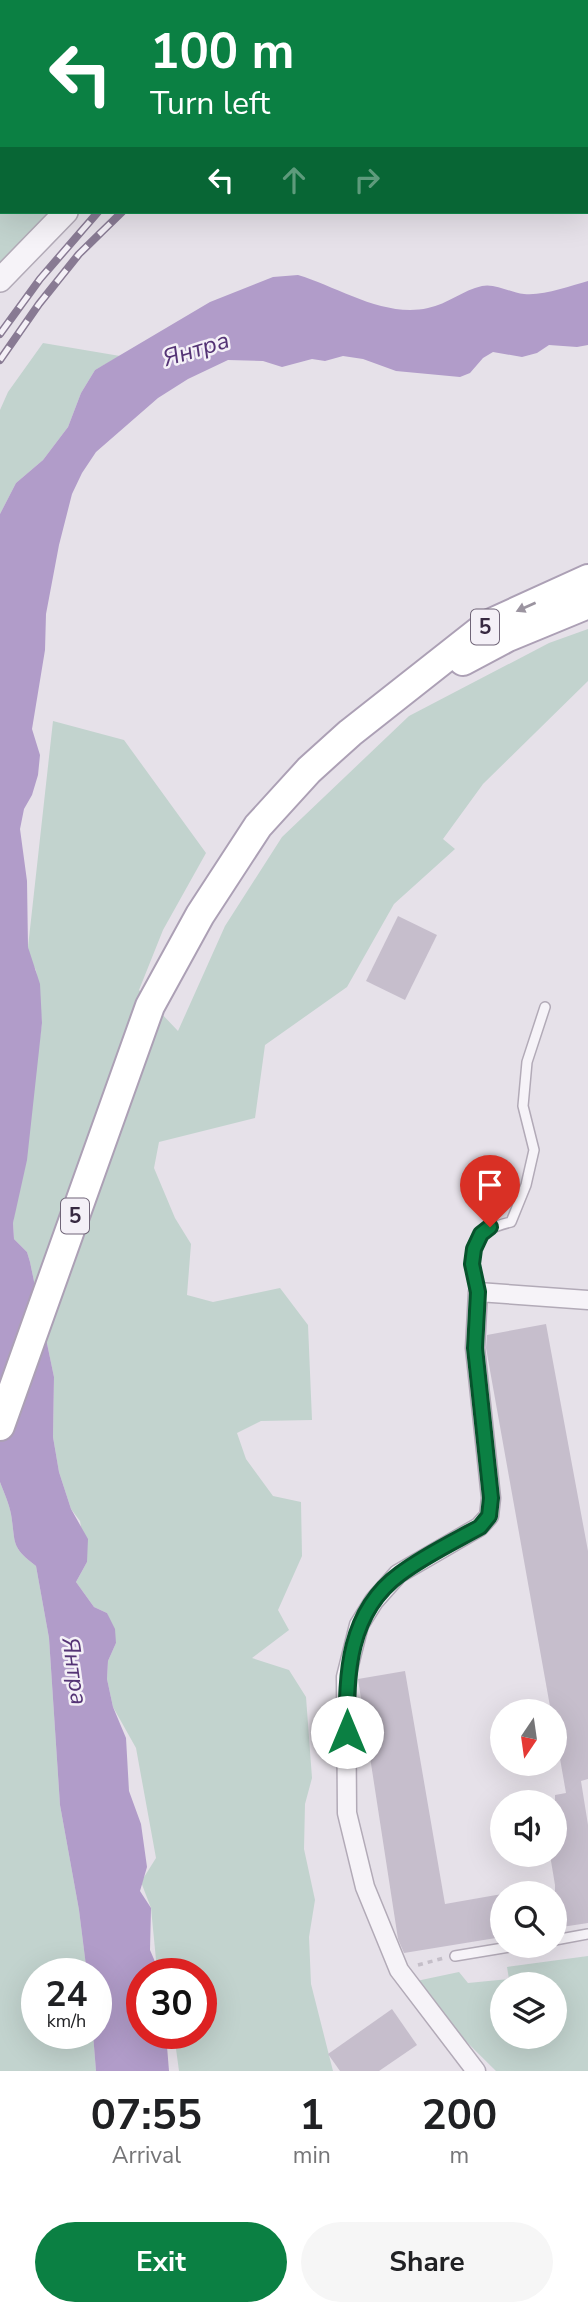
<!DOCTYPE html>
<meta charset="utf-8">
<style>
body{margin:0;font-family:"Nunito Sans",sans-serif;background:#f6f6f6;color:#202124;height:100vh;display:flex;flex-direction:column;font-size:26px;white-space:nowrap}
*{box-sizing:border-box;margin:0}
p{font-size:23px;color:#757577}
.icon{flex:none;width:38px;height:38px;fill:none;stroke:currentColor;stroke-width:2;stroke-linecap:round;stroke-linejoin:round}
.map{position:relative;height:2071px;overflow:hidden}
.sheet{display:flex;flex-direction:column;background:#fff;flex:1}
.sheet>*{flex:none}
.banner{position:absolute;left:0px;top:0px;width:588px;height:214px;box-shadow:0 7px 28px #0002;background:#0b8043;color:#fff;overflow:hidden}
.needle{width:46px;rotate:193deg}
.tools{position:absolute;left:490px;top:1699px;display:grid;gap:14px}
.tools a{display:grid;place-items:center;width:77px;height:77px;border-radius:50%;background:#fff;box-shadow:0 7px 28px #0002;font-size:35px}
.speed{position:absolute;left:21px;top:1958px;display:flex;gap:14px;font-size:35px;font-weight:700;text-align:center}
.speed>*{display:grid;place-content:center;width:91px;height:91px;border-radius:50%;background:#fff;box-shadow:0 7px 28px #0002;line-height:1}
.speed small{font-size:18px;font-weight:400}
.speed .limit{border:10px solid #d22;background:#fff;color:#111}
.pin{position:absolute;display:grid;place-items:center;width:60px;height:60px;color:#fff;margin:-72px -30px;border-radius:50% 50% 50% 0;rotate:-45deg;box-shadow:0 0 7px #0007}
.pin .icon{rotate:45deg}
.me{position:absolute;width:77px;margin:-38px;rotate:0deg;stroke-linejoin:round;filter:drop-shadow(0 0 5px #0008)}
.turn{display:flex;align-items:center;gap:24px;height:147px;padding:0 35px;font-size:32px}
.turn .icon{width:91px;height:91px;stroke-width:2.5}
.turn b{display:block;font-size:49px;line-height:60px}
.lanes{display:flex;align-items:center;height:66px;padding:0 35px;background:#0003;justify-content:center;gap:35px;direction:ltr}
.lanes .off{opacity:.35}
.eta{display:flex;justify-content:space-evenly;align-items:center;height:119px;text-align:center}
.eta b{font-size:42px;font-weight:700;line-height:49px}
.action{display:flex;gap:14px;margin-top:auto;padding:14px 35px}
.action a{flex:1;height:80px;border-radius:42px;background:#0b8043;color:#fff;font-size:28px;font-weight:700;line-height:80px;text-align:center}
.action a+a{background:#f6f6f6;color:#202124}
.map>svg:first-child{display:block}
.green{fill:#c2d3ce;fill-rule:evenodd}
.water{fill:#b19cc9}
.building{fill:#c6becc}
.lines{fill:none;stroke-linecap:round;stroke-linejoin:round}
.service-casing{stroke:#b2aab7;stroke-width:12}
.minor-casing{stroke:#b2aab7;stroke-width:21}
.tertiary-casing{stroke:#b2aab7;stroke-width:26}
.primary-casing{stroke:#aca0b5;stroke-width:32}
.path{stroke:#c4bec8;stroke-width:3.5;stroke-dasharray:5 5;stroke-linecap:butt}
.service{stroke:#f6f3f8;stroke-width:9}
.minor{stroke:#f6f3f8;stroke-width:18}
.tertiary{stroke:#f6f3f8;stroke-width:23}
.primary{stroke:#fff;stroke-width:28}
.rail-casing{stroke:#887a93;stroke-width:8}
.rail{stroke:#f4f0f7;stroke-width:5;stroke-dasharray:16;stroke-linecap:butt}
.oneway{fill:#9b94a0}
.route-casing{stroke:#07532c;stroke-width:18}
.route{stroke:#0b8043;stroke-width:12}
.labels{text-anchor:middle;stroke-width:5;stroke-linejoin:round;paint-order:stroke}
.shield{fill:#f4f0f7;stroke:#706578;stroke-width:2}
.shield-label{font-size:21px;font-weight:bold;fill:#372941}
.water-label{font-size:24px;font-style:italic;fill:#543375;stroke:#f4f0f7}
</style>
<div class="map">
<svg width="588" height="2071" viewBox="0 0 588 2071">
<rect width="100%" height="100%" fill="#e6e1e9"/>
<g class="green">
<path d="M 0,0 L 198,0 L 2,2 L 2,212 L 66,212 L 0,280 Z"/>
<path d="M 43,343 L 120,356 L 95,370 L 81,393 L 68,427 L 43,460 L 16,483 L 0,514 L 0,410 L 8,392 Z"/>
<path d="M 588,629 L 588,681 L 483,784 L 443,839 L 455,849 L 394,904 L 347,987 L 265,1045 L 255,1118 L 159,1142 L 154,1168 L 175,1218 L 191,1244 L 187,1295 L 213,1302 L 280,1288 L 308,1325 L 312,1420 L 261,1421 L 237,1433 L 246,1459 L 273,1496 L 301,1502 L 302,1556 L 278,1610 L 289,1630 L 252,1658 L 289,1670 L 306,1697 L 312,1778 L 305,1804 L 304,1849 L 315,1900 L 309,1937 L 311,1984 L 333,2071 L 179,2071 L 174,2034 L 201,2034 L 201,1974 L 159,1974 L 157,1970 L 151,1908 L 141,1882 L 156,1858 L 136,1748 L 113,1707 L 107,1679 L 108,1661 L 116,1643 L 107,1613 L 94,1607 L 76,1582 L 87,1562 L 80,1521 L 71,1509 L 59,1472 L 53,1437 L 54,1377 L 30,1262 L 27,1252 L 14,1239 L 13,1223 L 42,1023 L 36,970 L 30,960 L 28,947 L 53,721 L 124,740 L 206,853 L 163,930 L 139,990 L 178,1031 L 225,926 L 282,837 L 409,716 L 549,643 Z"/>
<path d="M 0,1482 C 4,1493 9,1503 11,1514 C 16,1544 10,1546 36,1566 L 49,1638 L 60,1805 L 79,1910 L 87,1974 L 37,1974 L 37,2034 L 93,2034 L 96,2071 L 0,2071 Z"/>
<path d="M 588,1956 L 588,2071 L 496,2071 L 407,1983 L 459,1972 L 468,1983 L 509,1979 L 507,1967 ZM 502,1984 L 555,1984 L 555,2037 L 502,2037 Z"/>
</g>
<path class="water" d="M 298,275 C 338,287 384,318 428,308 C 448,304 463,290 482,286 C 495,283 511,293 524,294 C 544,296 569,286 588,281 L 588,345 L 577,347 L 549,345 L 537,353 L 522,357 L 493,352 L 483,358 L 470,373 L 460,377 L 396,371 L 363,359 L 343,356 L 325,361 L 312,359 L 282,367 L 263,361 L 228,360 L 188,379 L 158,398 L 96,452 L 82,473 L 72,494 L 59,545 L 46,614 L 45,650 L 32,729 L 40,755 L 38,775 L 32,795 L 24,809 L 20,829 L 27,881 L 28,947 L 40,984 L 42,1023 L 27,1160 L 13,1223 L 14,1239 L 27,1252 L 30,1262 L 54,1377 L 53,1437 L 59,1472 L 71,1509 L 88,1539 L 87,1562 L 76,1582 L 94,1607 L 107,1613 L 115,1629 L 116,1643 L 108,1661 L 107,1679 L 113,1707 L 126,1738 L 129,1791 L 141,1824 L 147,1867 L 140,1891 L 151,1908 L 150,1950 L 156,1964 L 156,1974 L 142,1974 L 142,2034 L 166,2034 L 169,2071 L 96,2071 L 93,2034 L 96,2034 L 96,1974 L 87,1974 L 79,1910 L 60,1805 L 49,1638 L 36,1566 C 10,1546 16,1544 11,1514 C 9,1503 4,1493 0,1482 L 0,514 L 16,483 L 43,460 L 68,427 L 81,393 L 95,370 L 210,302 L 273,277 Z"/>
<g class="building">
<path d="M 398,916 L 437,935 L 405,1000 L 366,981 Z"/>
<path d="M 546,1324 L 588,1551 L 588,1779 L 581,1781 L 588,1825 L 588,1923 L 555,1928 L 555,1885 L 550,1855 L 555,1855 L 555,1795 L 566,1793 L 555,1730 L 555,1712 L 551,1712 L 486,1348 L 487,1335 Z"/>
<path d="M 405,1671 L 445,1904 L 502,1894 L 502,1937 L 404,1953 L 398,1939 L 358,1679 Z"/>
<path d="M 392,2009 L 417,2045 L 379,2071 L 340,2071 L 328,2054 Z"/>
</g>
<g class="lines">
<defs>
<g id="service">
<path d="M 478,1292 C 470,1253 466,1232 511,1222 L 526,1185 L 534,1150 L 523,1106 L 527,1062 L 545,1007"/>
<path d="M 555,1940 L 588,1934"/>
<path d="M 455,1956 L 515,1946"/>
</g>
<path id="minor" d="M 476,2071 L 399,1970 L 365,1887 L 347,1813 L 346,1677 L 359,1625 L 374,1601 L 398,1574 L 479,1527 L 489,1516 L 491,1498 L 475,1348 L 478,1292 L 588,1300"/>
<g id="tertiary">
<path d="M 198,2 L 198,0"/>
<path d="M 0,280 L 66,212"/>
</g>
<g id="primary">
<path d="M 463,661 L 508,637 L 588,604"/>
<path d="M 0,1426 L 150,1006 L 200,915 L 258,826 L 309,770 L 350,733 L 487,625 L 588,579"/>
</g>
</defs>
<use href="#service" class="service-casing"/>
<use href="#minor" class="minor-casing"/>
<use href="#tertiary" class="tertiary-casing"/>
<use href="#primary" class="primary-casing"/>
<g class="path">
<path d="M 4,0 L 5,2"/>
<path d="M 0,115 L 2,113"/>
<path d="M 418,1965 L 444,1958"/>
</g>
<use href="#service" class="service"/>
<use href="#minor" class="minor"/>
<use href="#tertiary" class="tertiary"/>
<use href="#primary" class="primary"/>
<defs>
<g id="rail">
<path d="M 346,2 L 349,0"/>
<path d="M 402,2 L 405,0"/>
<path d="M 0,334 L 40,279 L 98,212"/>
<path d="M 0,360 L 39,304 L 79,254 L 122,212"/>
</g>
</defs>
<use href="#rail" class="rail-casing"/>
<use href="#rail" class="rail"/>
</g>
<defs><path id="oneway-solid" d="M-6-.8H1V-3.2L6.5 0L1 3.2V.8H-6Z" transform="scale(1.75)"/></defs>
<use class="oneway" href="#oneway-solid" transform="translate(526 607) rotate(156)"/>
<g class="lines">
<defs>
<path id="route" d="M 347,1732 C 346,1674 348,1612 400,1574 C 424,1556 453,1542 480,1527 L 489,1516 L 491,1498 L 475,1348 L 478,1292 L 472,1264 L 474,1249 L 481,1234 L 490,1227"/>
</defs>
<use href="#route" class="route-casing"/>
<use href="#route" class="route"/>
</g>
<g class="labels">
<g class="shield">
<rect x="471" y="609.5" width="28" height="35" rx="5"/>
<rect x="61" y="1198.5" width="28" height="35" rx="5"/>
</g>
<g class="shield-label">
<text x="485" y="634">5</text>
<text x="75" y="1223">5</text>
</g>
<g class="water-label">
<text transform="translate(196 349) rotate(-17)" y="8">Янтра</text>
<text transform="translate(75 1671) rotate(82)" y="8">Янтра</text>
</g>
</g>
</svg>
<div class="tools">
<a><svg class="needle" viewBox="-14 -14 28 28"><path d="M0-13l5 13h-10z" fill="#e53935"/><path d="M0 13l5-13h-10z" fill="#757577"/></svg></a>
<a><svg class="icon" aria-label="sound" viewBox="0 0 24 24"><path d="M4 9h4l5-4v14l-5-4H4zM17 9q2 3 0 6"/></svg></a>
<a><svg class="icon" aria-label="search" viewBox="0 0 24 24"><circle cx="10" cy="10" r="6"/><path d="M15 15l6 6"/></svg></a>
<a><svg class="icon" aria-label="layers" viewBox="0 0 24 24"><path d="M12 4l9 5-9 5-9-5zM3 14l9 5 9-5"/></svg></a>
</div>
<div class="speed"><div>24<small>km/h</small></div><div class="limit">30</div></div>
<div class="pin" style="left:490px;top:1227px;background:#d93025"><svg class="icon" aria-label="arrive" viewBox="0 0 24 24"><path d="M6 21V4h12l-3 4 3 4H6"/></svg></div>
<svg class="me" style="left:347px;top:1732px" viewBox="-20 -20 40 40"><circle r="19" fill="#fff"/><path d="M0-13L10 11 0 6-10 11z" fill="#0b8043"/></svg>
<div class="banner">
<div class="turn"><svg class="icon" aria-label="left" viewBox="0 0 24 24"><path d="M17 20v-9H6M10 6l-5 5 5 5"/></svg><div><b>100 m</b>Turn left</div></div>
<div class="lanes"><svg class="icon" aria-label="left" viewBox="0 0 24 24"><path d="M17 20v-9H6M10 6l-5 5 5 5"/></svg><svg class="icon off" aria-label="ahead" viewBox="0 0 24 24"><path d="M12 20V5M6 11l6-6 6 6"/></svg><svg class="icon off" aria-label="right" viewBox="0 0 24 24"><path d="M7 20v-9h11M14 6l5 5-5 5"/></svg></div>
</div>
</div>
<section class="sheet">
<div class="eta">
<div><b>07:55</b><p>Arrival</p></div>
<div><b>1</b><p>min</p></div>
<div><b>200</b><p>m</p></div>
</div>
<div class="action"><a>Exit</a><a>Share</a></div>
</section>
